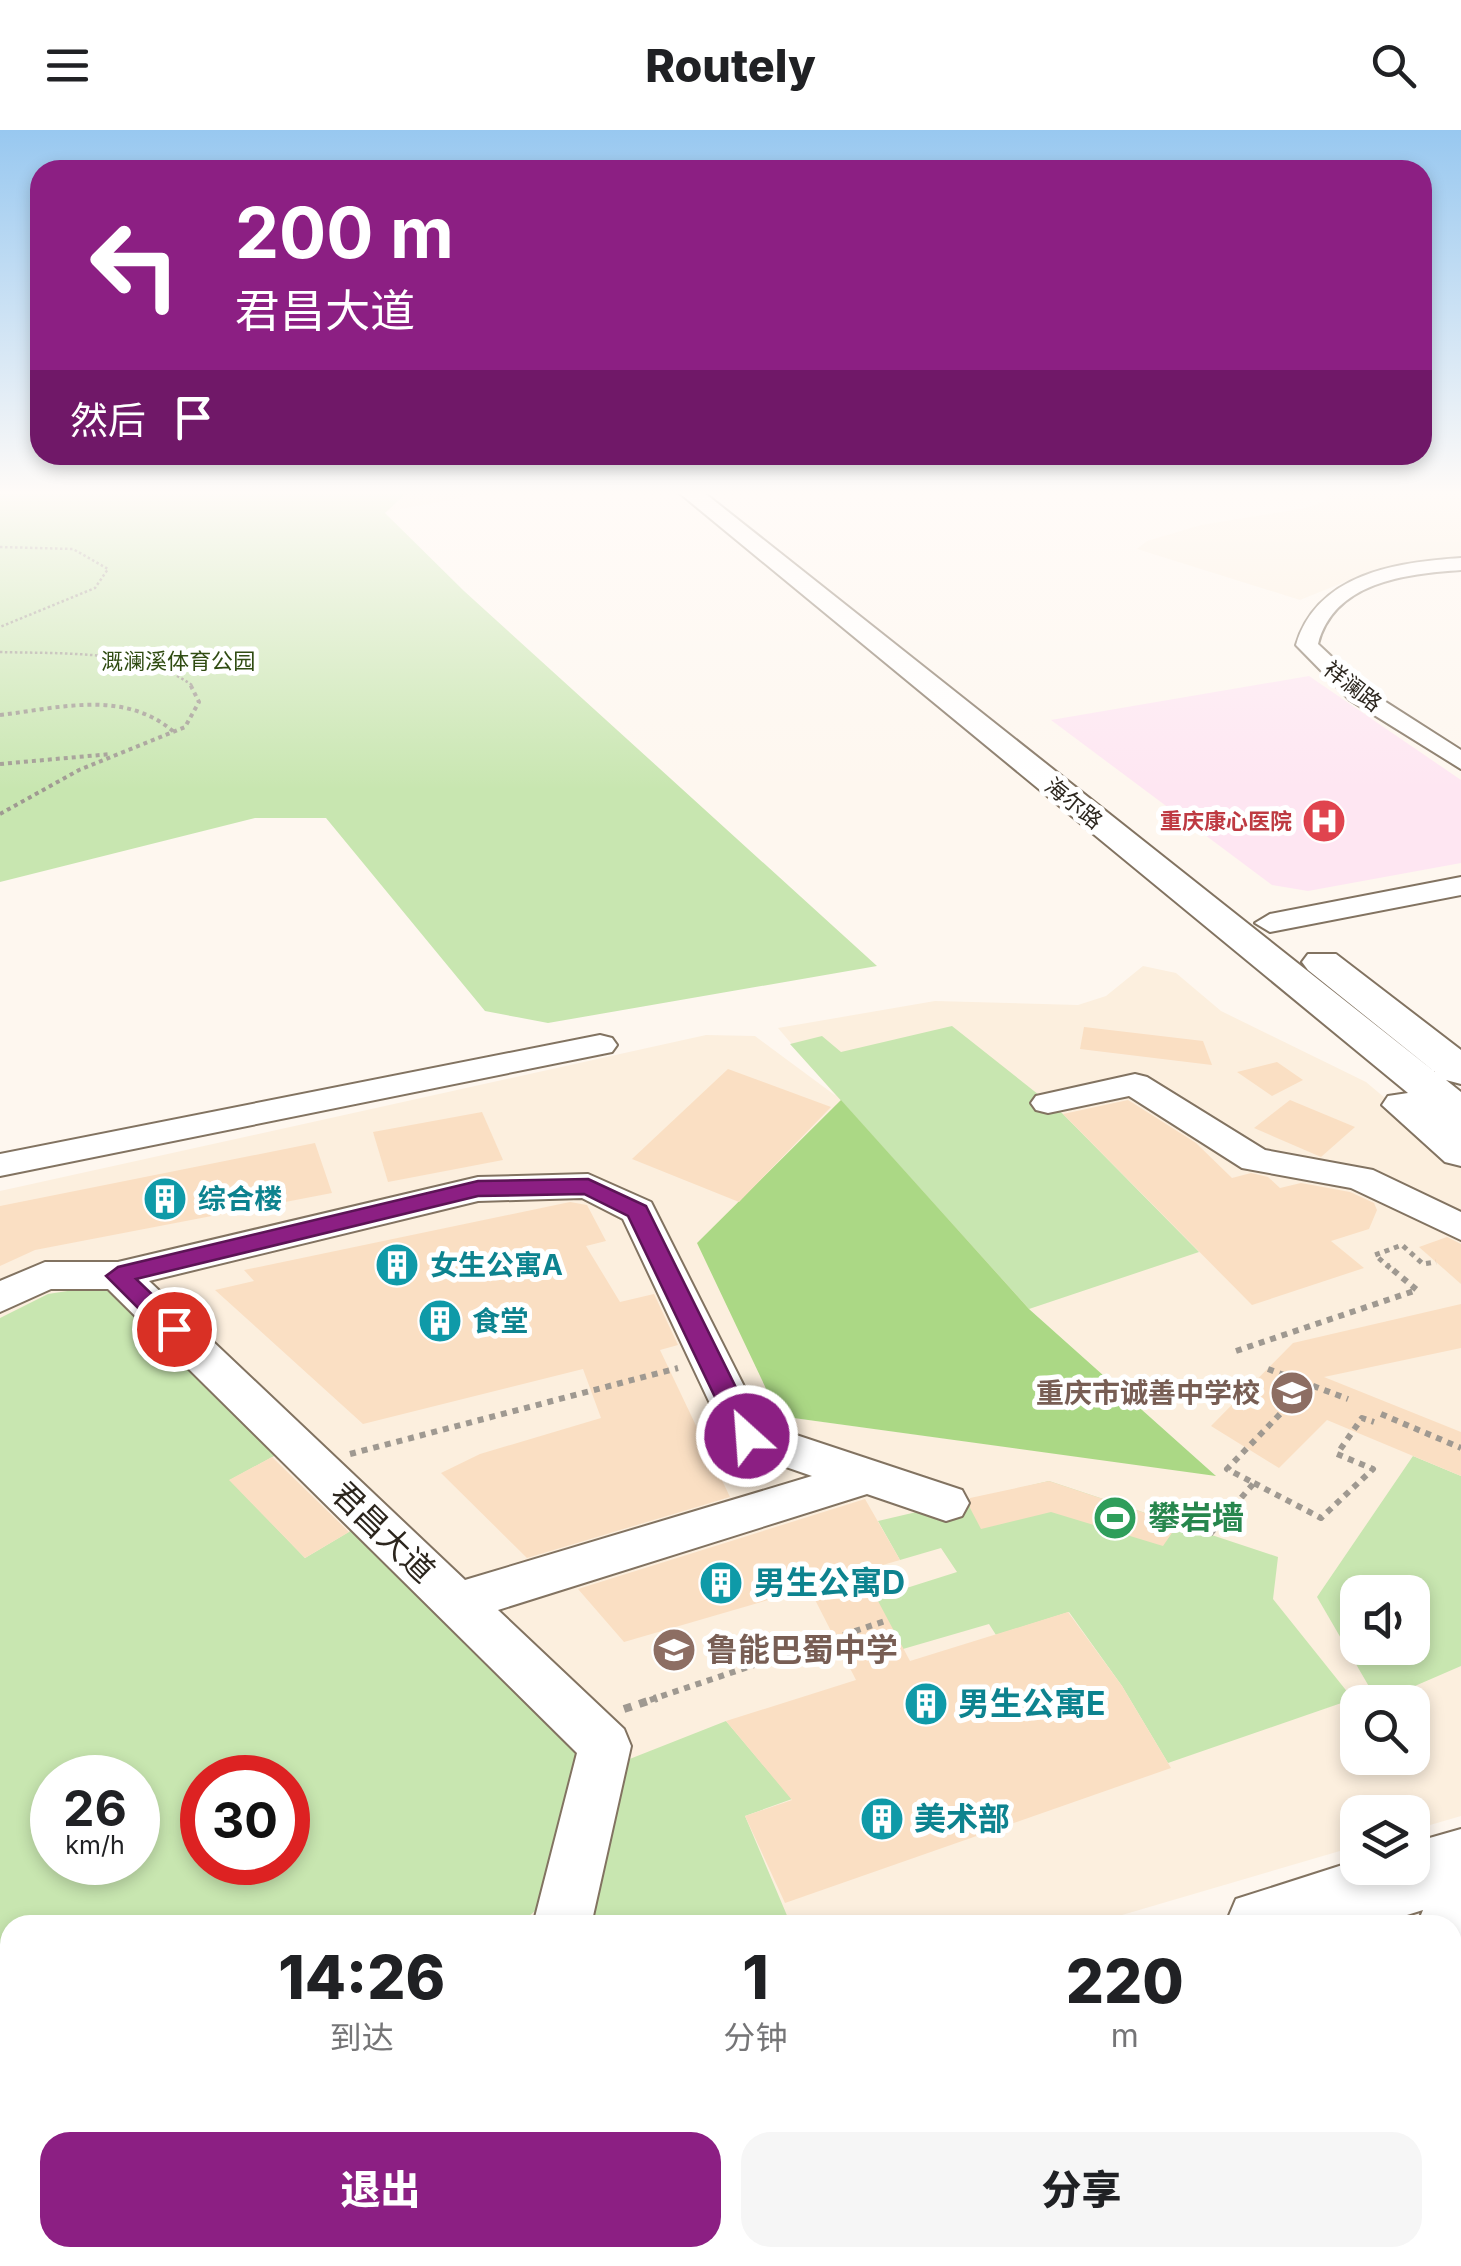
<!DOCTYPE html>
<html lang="zh">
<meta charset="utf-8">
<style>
body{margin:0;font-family:Inter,"Noto Sans SC",sans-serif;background:#f6f6f6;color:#202124;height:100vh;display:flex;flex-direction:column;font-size:38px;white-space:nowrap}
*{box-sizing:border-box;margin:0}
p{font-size:32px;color:#757577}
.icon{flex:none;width:55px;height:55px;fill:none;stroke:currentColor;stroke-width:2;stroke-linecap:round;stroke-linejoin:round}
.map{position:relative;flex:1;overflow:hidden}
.details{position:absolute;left:0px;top:1785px;width:1462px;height:352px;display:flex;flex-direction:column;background:#fff;border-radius:30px 30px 0 0;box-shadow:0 5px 15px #0003}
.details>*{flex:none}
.top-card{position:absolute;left:30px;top:30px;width:1402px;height:305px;border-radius:30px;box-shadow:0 5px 15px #0003;background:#8c1f83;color:#fff;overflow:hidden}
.buttons{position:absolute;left:1340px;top:1445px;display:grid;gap:20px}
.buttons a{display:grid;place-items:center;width:90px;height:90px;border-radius:20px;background:#fff;box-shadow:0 5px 15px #0003;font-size:50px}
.speed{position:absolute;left:30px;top:1625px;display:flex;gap:20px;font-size:50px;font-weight:700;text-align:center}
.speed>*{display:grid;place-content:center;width:130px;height:130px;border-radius:50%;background:#fff;box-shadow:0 5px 15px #0003;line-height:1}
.speed small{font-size:25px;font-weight:400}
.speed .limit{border:15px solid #d22;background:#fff;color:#111}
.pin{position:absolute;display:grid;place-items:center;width:85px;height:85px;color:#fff;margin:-42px;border:5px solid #fff;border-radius:50%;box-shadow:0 2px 10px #0007}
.me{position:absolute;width:110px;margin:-55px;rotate:334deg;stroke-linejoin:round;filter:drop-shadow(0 0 8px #0008)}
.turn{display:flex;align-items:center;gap:35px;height:210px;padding:0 40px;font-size:45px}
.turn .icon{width:130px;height:130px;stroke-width:2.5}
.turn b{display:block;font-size:70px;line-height:85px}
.then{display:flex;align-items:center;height:95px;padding:0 40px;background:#0003;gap:20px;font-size:38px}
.eta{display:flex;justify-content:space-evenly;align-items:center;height:170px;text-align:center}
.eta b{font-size:60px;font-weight:800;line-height:70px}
.primary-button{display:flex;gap:20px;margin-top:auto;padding:20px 40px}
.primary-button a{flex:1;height:115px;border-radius:30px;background:#8c1f83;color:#fff;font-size:40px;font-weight:800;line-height:115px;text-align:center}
.primary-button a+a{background:#f6f6f6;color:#202124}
header{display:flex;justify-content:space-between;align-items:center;height:130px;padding:0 40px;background:#fff;font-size:45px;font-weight:800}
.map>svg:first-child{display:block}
.built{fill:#fcefde;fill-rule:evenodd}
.medical{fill:#fee6f2}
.green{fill:#c8e6b0;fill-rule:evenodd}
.forest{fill:#abd885}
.building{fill:#fadfc3}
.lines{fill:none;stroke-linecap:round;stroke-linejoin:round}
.minor-casing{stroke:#827361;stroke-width:4}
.major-casing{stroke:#827361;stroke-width:4}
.path-far4{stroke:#9f9991;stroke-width:2.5;stroke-dasharray:2.5 2.5;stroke-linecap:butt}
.path-far3{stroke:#9f9991;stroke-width:4;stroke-dasharray:4 4;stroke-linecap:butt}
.path-far2{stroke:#9f9991;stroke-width:5;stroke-dasharray:5 5;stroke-linecap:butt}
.path-far1{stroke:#9f9991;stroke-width:6;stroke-dasharray:6 6;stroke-linecap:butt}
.path{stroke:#9f9991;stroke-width:8;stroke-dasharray:8 8;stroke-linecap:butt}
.minor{fill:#fff;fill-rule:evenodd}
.major{fill:#fff;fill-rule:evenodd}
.route{fill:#8c1f83;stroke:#5b1455;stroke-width:2.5}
.labels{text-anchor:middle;stroke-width:10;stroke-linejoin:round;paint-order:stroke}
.far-park-label{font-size:22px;fill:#304c12;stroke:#fff}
.far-street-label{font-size:22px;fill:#2c261e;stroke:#fff}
.far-health-label{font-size:22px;font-weight:bold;fill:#be3a42;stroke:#fff;text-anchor:end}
.culture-label{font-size:28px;font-weight:bold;fill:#0d838f;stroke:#fff;text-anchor:start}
.education-label{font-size:28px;font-weight:bold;fill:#785e54;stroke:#fff;text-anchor:end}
.near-leisure-label{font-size:32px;font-weight:bold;fill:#27864d;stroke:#fff;text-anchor:start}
.near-street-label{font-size:32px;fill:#2c261e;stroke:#fff}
.near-culture-label{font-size:32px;font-weight:bold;fill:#0d838f;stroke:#fff;text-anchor:start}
.near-education-label{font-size:32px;font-weight:bold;fill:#785e54;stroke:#fff;text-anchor:start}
</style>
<header><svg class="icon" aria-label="menu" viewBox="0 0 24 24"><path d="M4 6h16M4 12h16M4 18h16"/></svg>Routely<svg class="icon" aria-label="search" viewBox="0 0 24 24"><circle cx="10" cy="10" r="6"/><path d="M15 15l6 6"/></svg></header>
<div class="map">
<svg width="1461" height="2136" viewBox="0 0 1461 2136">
<rect width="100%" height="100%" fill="#fef7ef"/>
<g class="built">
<path d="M 399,361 L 499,361 L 384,382 L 404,364 Z"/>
<path d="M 1329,361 L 1461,361 L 1461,428 L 1379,438 L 1300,470 L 1137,419 L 1147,411 L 1201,395 L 1306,378 L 1326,371 Z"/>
<path d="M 1143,836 L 1176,843 L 1221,881 L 1366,952 L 1461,1032 L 1461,1686 L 1413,1700 L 1412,1682 L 1358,1682 L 1357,1716 L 1088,1795 L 10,1795 L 10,2128 L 188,2128 L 172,2136 L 0,2136 L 0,1061 L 706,905 L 755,906 L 836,966 L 778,898 L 935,871 L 1078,875 L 1106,866 ZM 1029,1179 L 1215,1345 L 779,1286 ZM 1358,1462 L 1412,1462 L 1412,1518 L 1358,1518 ZM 1358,1572 L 1412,1572 L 1412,1628 L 1358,1628 ZM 52,1648 L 138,1648 L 138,1732 L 52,1732 ZM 202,1648 L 288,1648 L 288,1732 L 202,1732 Z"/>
</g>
<path class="medical" d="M 1309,546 L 1461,650 L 1461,733 L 1308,761 L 1272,755 L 1051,590 Z"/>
<g class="green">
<path d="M 0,361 L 405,364 L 385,383 L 464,461 L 877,836 L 548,893 L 485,881 L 326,688 L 255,688 L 0,752 Z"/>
<path d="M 952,896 L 1063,984 L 1199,1122 L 1029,1179 L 790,914 L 822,906 L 841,922 Z"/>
<path d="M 106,1155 L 276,1325 L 230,1350 L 305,1428 L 352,1400 L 586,1626 L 544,1773 L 519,1795 L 10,1795 L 10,2007 L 0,2007 L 0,1188 L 48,1164 ZM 52,1648 L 138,1648 L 138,1732 L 52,1732 ZM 202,1648 L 288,1648 L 288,1732 L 202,1732 Z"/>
<path d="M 1413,1326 L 1461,1346 L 1461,1536 L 1378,1572 L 1317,1467 ZM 1358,1462 L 1412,1462 L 1412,1518 L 1358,1518 Z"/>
<path d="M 1049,1351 L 1278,1427 L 1273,1469 L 1353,1569 L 1168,1633 L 1122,1556 L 1069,1482 L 996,1505 L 989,1494 L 903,1519 L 875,1468 L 957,1442 L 941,1418 L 900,1430 L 878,1391 Z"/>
<path d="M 726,1591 L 792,1669 L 745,1686 L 791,1795 L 591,1795 L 622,1632 Z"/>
</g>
<path class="forest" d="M 841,970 L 1029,1179 L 1216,1346 L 779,1286 L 697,1113 Z"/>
<g class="building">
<path d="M 1084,897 L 1203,911 L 1212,935 L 1080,919 Z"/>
<path d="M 1277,932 L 1303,950 L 1272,966 L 1237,942 Z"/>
<path d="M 728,939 L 831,977 L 739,1072 L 632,1029 Z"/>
<path d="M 1128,970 L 1196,1013 L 1232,1048 L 1251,1043 L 1268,1047 L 1280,1058 L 1301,1053 L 1350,1062 L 1374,1073 L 1377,1080 L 1369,1099 L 1331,1111 L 1364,1138 L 1252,1175 L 1063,984 Z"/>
<path d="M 1290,970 L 1355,997 L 1321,1027 L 1254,998 Z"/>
<path d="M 482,982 L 503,1030 L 388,1052 L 373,1002 Z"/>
<path d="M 315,1013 L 332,1063 L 35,1120 L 0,1136 L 0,1076 Z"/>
<path d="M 570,1072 L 587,1075 L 606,1111 L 586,1116 L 620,1172 L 654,1164 L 678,1215 L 660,1220 L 730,1367 L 527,1428 L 441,1343 L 480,1324 L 601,1288 L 583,1239 L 363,1294 L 215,1160 L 254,1151 L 244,1140 Z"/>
<path d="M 1447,1107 L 1461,1114 L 1461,1154 L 1419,1117 Z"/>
<path d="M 1461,1174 L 1461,1218 L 1324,1247 L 1461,1302 L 1461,1346 L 1327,1290 L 1279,1338 L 1211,1296 L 1293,1213 Z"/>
<path d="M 272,1327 L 349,1402 L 305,1428 L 229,1350 Z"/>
<path d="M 1049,1351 L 1178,1394 L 1163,1416 L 1051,1382 L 981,1399 L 970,1378 L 970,1368 Z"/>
<path d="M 865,1369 L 900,1430 L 862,1441 L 910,1531 L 1068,1482 L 1122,1556 L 1171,1638 L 785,1773 L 745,1686 L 792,1670 L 726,1591 L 856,1550 L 809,1458 L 624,1512 L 578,1459 Z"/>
</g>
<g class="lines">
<defs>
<g id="minor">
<path d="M 1461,428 L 1461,440 C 1405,444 1334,452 1318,514 L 1367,560 L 1461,620 L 1461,639 L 1350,570 L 1296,515 C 1317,444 1396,432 1461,428 Z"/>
<path d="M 1461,747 L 1461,765 L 1270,802 L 1255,793 L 1270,784 Z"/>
<path d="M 600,905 L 612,908 L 617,915 L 612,922 L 0,1046 L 0,1024 Z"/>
<path d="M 1135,944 L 1147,947 L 1265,1020 L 1373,1040 L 1461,1082 L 1461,1110 L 1351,1058 L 1242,1038 L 1129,966 L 1048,983 L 1036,980 L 1031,973 L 1036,966 Z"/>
<path d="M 588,1044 L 651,1072 L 763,1294 L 962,1360 L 969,1373 L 962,1386 L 946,1391 L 867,1364 L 498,1480 L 624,1599 L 631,1616 L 591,1795 L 533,1795 L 577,1623 L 108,1159 L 51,1159 L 0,1182 L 0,1151 L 45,1132 L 118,1132 L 478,1047 ZM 582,1068 L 623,1089 L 731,1318 L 812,1346 L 465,1450 L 149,1151 L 478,1071 Z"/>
<path d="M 1461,1889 L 1461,1951 L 1452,1954 L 1452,1892 Z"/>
<path d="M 10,2005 L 10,2069 L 0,2070 L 0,2006 Z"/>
<path d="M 579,2128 L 647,2128 L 650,2136 L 582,2136 Z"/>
<path d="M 848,2128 L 935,2128 L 931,2136 L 844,2136 Z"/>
</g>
<g id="major">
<path d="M 677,361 L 702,361 L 1435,942 L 1308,840 L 1302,832 L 1308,824 L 1336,824 L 1461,920 L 1461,954 L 1446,950 L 1461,962 L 1461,1036 L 1445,1032 L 1382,975 L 1388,966 L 1408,963 Z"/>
<path d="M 1461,1699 L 1461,1833 L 1452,1836 L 1452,1795 L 1417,1795 L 1423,1780 L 1375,1795 L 1225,1795 L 1236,1769 L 1358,1730 L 1358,1738 L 1412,1738 L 1412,1713 Z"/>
<path d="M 334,2128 L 432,2128 L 428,2136 L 330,2136 Z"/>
<path d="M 495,2128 L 592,2128 L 588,2136 L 491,2136 Z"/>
</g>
</defs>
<use href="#minor" class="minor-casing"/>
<use href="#major" class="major-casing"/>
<g class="path-far4">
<path d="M 0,417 L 73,419 L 108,439 L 95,458 L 0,497"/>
<path d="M 0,522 C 61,524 140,519 192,555"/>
</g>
<g class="path-far3">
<path d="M 0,585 C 60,578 124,559 174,602"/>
<path d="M 0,634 L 111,624"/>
<path d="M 0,684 L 79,640 L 185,597 L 199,572 L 189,552"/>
</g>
<path class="path-far2" d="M 1390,1138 L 1375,1125 L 1402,1115 L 1423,1134 L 1436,1132"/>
<g class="path-far1">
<path d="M 1236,1221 L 1417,1160 L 1387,1135"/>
<path d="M 1268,1239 L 1348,1269"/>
<path d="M 1381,1284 L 1461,1318"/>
<path d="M 350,1324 L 678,1238"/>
<path d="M 1254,1353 L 1321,1388 L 1373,1339 L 1337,1324 L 1362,1288 L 1374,1292"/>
<path d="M 1210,1404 L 1254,1353 L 1227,1339 L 1310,1253"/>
<path d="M 650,1570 L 888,1490"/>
</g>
<path class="path" d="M 624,1579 L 657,1568"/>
<use href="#minor" class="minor"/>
<use href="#major" class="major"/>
</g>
<linearGradient id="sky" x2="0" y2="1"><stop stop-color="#98c8f0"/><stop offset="0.55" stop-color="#fffbf8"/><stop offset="1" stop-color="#fffbf8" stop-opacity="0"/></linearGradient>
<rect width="1461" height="660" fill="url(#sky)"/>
<path class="route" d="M 588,1049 L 646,1076 L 760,1306 L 756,1313 L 737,1313 L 628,1086 L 584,1064 L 478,1066 L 136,1149 L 182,1193 L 186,1199 L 182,1205 L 165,1205 L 106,1146 L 118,1137 L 478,1051 Z"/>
<defs>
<symbol id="hospital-disc" viewBox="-11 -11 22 22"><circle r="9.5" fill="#e0444e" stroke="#fff"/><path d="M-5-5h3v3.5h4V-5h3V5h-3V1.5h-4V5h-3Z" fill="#fff"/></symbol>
<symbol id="building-disc" viewBox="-11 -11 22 22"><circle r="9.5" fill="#0f9aa8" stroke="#fff"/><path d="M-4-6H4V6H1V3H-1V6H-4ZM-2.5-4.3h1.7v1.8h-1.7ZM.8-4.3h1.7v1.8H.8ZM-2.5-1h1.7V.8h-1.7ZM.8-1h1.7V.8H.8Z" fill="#fff"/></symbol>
<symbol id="school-disc" viewBox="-11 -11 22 22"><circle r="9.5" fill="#8d6e63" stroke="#fff"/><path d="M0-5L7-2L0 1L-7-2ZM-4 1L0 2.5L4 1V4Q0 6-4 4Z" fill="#fff"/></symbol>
<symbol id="stadium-disc" viewBox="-11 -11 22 22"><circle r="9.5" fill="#2e9e5b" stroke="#fff"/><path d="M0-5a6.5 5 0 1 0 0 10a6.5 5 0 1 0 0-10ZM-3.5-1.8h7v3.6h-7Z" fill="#fff"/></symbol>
</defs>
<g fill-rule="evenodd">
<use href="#hospital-disc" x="1299" y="666" width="50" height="50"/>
<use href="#building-disc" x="140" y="1044" width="50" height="50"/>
<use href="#building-disc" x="372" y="1110" width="50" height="50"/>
<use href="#building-disc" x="415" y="1166" width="50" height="50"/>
<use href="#school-disc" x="1267" y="1238" width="50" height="50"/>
<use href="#stadium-disc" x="1090" y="1363" width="50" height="50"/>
<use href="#building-disc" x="696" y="1428" width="50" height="50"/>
<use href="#school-disc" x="649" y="1495" width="50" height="50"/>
<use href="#building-disc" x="901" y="1549" width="50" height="50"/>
<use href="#building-disc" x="857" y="1664" width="50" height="50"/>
</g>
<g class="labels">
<g class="far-park-label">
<text x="178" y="539">溉澜溪体育公园</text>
</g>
<g class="far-street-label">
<text transform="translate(1353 556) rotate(38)" y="8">祥澜路</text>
<text transform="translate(1074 673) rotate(39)" y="8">海尔路</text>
</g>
<g class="far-health-label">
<text x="1292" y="699">重庆康心医院</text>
</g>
<g class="culture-label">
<text x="198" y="1079">综合楼</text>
<text x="430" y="1145">女生公寓A</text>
<text x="472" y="1201">食堂</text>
</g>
<g class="education-label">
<text x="1260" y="1273">重庆市诚善中学校</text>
</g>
<g class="near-leisure-label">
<text x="1148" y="1399">攀岩墙</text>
</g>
<g class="near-street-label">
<text transform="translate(383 1402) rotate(44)" y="11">君昌大道</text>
</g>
<g class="near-culture-label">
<text x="754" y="1464">男生公寓D</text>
<text x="958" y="1585">男生公寓E</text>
<text x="914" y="1700">美术部</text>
</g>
<g class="near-education-label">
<text x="706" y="1531">鲁能巴蜀中学</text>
</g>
</g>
</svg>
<div class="buttons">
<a><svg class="icon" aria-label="sound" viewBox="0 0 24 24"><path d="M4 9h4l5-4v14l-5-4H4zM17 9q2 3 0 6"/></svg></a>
<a><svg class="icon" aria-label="search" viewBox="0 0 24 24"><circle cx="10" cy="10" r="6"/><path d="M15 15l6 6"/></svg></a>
<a><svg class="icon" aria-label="layers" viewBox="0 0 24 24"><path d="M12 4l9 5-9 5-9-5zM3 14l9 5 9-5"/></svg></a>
</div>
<div class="speed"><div>26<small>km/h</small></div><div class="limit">30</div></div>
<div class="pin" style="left:174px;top:1199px;background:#d93025"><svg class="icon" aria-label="arrive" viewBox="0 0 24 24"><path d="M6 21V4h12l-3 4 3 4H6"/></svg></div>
<svg class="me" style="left:747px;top:1306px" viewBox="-20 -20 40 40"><circle r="17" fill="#8c1f83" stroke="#fff" stroke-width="3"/><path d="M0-11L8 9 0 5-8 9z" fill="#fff"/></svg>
<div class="top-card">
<div class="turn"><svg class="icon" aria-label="left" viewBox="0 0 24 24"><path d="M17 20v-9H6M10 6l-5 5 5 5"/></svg><div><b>200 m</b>君昌大道</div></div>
<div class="then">然后<svg class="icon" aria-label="arrive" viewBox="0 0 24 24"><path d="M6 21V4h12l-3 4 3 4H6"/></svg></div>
</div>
<section class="details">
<div class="eta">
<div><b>14:26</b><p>到达</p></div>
<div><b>1</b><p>分钟</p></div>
<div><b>220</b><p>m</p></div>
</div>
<div class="primary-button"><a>退出</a><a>分享</a></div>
</section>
</div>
